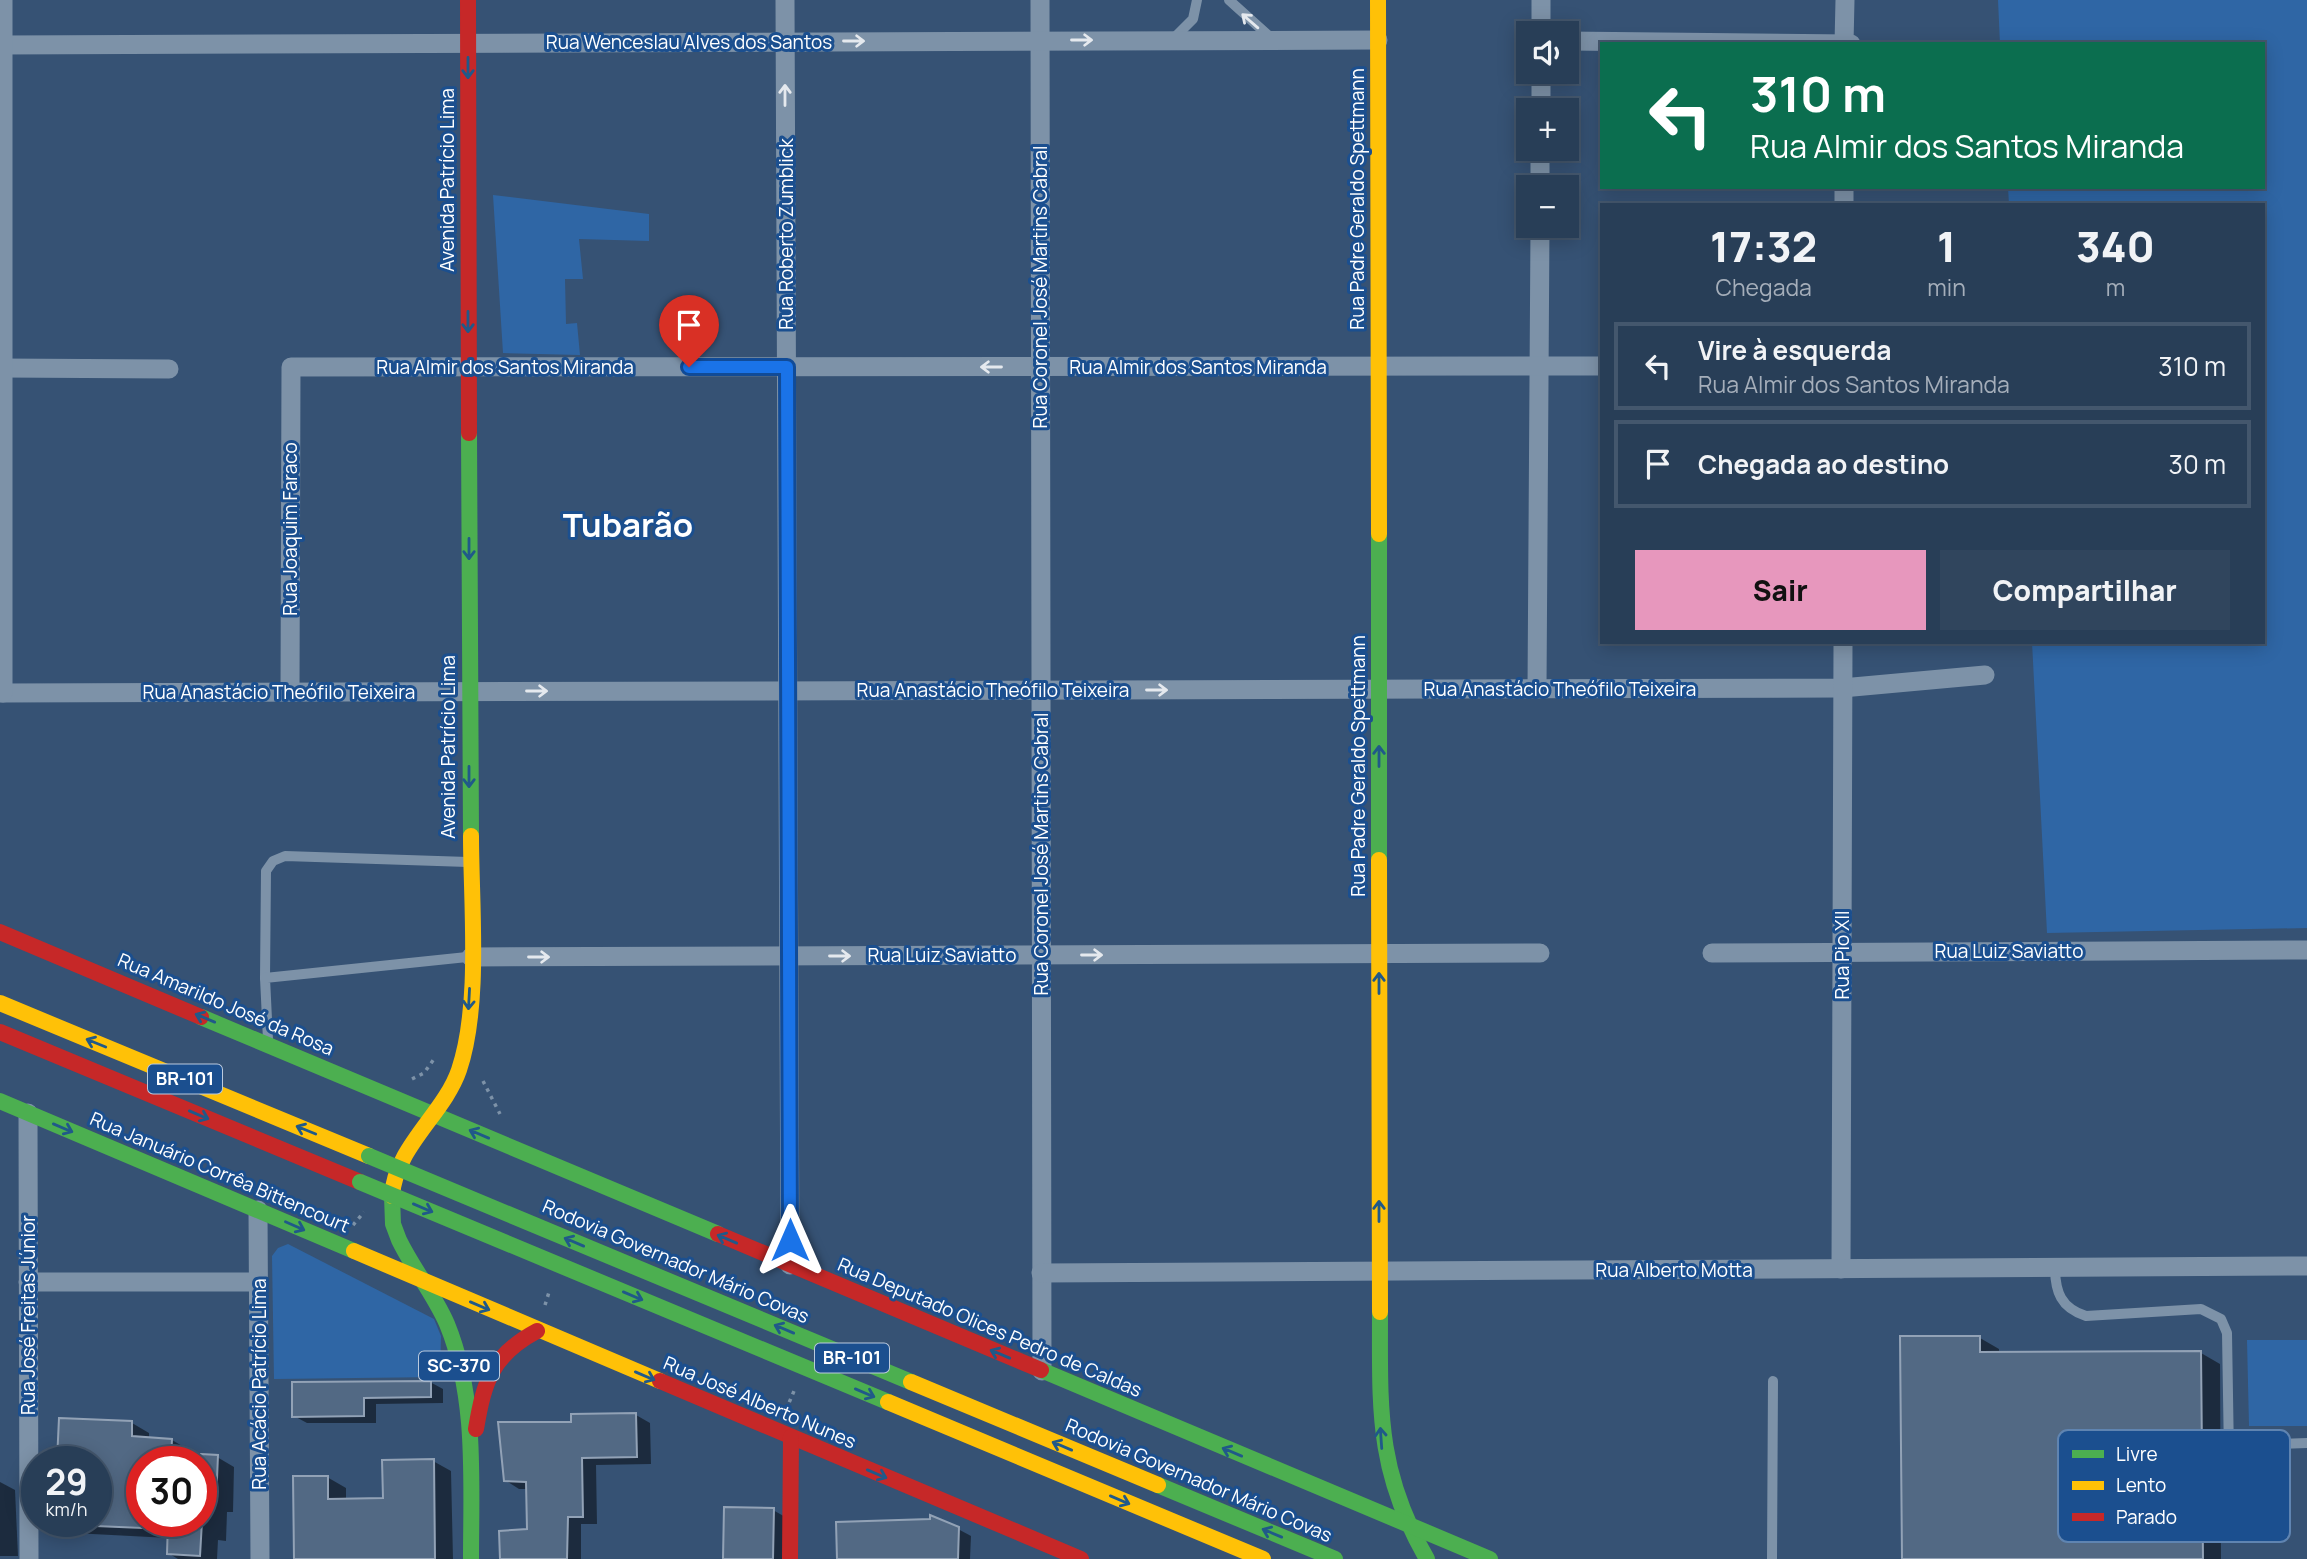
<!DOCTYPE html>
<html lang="pt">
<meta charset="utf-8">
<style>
body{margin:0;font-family:Manrope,sans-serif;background:#30455d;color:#f1f3f6;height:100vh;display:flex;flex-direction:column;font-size:26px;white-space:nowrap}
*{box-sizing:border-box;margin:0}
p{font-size:23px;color:#a5aeba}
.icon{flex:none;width:38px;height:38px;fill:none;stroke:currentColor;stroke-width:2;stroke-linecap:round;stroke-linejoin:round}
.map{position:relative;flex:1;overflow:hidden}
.side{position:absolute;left:1600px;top:203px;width:665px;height:441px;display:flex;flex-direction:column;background:#283e57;border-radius:0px;box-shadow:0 4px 18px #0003,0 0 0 2px #44576d}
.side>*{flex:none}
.guide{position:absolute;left:1600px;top:42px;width:665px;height:147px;border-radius:0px;box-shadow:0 4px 18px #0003,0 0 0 2px #44576d;background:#0b6e4f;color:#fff;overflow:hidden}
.buttons{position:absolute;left:1516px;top:21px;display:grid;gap:14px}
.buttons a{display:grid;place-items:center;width:63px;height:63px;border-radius:0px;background:#283e57;box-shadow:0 4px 18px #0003,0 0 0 2px #44576d;font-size:35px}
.speed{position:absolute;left:21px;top:1446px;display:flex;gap:14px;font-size:35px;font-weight:700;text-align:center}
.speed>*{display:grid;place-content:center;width:91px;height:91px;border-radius:50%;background:#283e57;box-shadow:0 4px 18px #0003,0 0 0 2px #44576d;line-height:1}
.speed small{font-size:18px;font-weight:400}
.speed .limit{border:10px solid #d22;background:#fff;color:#111}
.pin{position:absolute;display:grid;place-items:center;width:60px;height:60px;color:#fff;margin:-72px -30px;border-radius:50% 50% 50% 0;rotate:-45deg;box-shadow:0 0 7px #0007}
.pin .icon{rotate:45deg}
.me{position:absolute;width:77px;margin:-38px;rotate:0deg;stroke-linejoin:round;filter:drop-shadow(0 0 5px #0008)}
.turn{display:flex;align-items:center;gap:24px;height:147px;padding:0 35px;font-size:32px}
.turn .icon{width:91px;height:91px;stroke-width:2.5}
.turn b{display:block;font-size:49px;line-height:60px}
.eta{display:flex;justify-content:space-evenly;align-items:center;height:119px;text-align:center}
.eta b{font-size:42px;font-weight:800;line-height:49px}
.button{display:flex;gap:14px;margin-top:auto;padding:14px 35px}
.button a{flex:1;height:80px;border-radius:0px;background:#e797bd;color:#111;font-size:28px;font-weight:800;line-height:80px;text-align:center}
.button a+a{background:#30455d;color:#f1f3f6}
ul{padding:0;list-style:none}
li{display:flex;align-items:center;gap:21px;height:88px;margin:0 14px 10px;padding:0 21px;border:4px solid #44576d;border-radius:0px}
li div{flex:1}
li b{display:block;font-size:26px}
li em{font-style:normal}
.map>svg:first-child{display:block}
.green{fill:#2f66a5}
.shadow{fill:#0007;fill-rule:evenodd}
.building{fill:#526984;stroke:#92a2b6;stroke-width:2}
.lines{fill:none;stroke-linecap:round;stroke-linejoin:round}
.path{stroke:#7d92a8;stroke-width:3.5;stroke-dasharray:3.5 5;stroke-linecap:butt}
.lane{stroke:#7d92a8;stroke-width:10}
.street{stroke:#7d92a8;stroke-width:19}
.fast{stroke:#4caf50;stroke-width:16}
.slow{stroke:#ffc107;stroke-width:16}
.jam{stroke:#c62828;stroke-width:16}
.fast-bridge{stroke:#4caf50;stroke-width:16}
.slow-bridge{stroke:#ffc107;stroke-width:16}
.oneway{stroke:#e5e9ee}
.oneway2{stroke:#205989}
.route-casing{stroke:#114b97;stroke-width:18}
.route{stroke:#1a73e8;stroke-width:12}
.labels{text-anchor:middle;stroke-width:6;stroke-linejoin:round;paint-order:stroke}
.shield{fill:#1b4f8f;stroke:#bbcadd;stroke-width:2}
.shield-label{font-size:18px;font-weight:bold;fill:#fff}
.street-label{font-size:19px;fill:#fff;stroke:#1b4f8f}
.town-label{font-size:33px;font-weight:bold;fill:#fff;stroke:#1b4f8f}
.key{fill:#1b4f8f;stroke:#5f84b1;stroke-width:2}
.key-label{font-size:19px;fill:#fff}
</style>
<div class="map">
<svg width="2307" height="1559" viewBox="0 0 2307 1559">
<rect width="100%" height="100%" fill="#365274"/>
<g class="green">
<path d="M 1998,0 L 2307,0 L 2307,928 L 2047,933 L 2032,642 L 2263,642 L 2263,205 L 2009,205 L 2008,187 L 2263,187 L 2263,44 L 2000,44 Z"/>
<path d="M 493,195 L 649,214 L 649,241 L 579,239 L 583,279 L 565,279 L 566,324 L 577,323 L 580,355 L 503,353 Z"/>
<path d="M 288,1244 L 434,1319 L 441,1336 L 440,1377 L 274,1379 L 272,1256 L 278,1248 Z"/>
<path d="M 2247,1340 L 2307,1340 L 2307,1426 L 2249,1426 Z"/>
</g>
<g class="shadow">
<path d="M 1980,1338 L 1999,1349 L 1999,1353 L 2201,1353 L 2220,1364 L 2221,1559 L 1904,1559 Z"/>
<path d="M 430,1382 L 443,1389 L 443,1403 L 376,1404 L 376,1423 L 307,1423 L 294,1416 L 294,1384 Z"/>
<path d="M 636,1415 L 650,1423 L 651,1464 L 596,1465 L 597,1524 L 581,1524 L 581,1559 L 501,1559 L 529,1530 L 528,1489 L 519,1489 L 505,1480 L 572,1423 Z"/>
<path d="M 61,1419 L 132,1423 L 149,1433 L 149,1439 L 172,1440 L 189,1450 L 189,1455 L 217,1457 L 234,1467 L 233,1512 L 227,1512 L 226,1541 L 218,1540 L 217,1559 L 178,1559 L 168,1553 L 169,1538 L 73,1533 L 56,1523 L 96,1521 L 96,1461 L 59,1461 ZM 142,1461 L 201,1461 L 201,1521 L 142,1521 Z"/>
<path d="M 433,1461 L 451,1471 L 453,1559 L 296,1559 L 327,1477 L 346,1488 L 346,1500 L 385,1500 Z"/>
<path d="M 0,1482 L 15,1490 L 18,1556 L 0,1556 Z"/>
<path d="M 773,1510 L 787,1518 L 787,1559 L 725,1559 Z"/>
<path d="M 958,1529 L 971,1536 L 970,1559 L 839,1559 Z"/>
</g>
<g class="building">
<path d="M 1900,1336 L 1980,1336 L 1980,1352 L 2201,1351 L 2203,1559 L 1902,1559 Z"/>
<path d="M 431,1381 L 431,1397 L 364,1398 L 364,1416 L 292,1417 L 292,1382 Z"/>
<path d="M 636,1413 L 637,1457 L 582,1458 L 583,1517 L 568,1517 L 567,1559 L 500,1559 L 499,1531 L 527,1529 L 526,1482 L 504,1481 L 498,1422 L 571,1422 L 571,1414 Z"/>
<path d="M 59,1418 L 132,1421 L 132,1436 L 172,1439 L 171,1461 L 142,1461 L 142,1528 L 96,1526 L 96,1461 L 57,1461 Z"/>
<path d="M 201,1454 L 218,1455 L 216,1503 L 201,1502 Z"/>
<path d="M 434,1459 L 435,1559 L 294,1559 L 293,1476 L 328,1476 L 328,1499 L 383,1498 L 382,1460 Z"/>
<path d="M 724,1507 L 774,1508 L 773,1559 L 723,1559 Z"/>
<path d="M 930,1515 L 959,1527 L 958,1559 L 837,1559 L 836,1522 L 930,1519 Z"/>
<path d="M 168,1521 L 202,1521 L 200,1556 L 167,1554 Z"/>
</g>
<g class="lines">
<g class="path">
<path d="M 412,1079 L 424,1073 L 434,1059"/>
<path d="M 483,1081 L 500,1114"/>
<path d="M 353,1225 L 364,1212"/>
<path d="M 545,1305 L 550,1289"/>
<path d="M 786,1410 L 794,1391"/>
</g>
<g class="lane">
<path d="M 1229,0 L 1270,37"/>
<path d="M 1172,40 L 1193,19 L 1197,0"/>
<path d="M 265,978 L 266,871 L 273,861 L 285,856 L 468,862"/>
<path d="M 268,1040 L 265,978 L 467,957"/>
<path d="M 2055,1267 C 2055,1292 2061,1308 2086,1316 L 2201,1309 L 2221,1319 L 2227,1333 L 2229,1456"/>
<path d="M 2228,1446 L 2307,1443"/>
<path d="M 1772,1559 L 1773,1381"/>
</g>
<g class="street">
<path d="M 785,0 L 790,1265"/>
<path d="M 1040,0 L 1042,1371"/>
<path d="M 1541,33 L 1541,0"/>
<path d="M 1566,41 L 1851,44"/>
<path d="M 1844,44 L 1845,0"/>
<path d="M 0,45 L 1378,40"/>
<path d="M 1541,110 L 1541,72"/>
<path d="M 1540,187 L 1540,149"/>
<path d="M 1844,205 L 1844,187"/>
<path d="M 0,368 L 169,369"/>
<path d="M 1537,689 L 1540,226"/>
<path d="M 290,692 L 291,367 L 1601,366"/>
<path d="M 0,693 L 1842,688 L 1985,675"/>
<path d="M 3,693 L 3,0"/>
<path d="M 1712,953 L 2307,950"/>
<path d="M 471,957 L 1540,953"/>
<path d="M 28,1113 L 29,1559"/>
<path d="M 258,1210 L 260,1559"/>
<path d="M 1841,1269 L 1843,642"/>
<path d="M 1041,1273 L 2307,1266"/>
<path d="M 28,1282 L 258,1282"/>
</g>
<g class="fast">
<path d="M 469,433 L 471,836"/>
<path d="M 1379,534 L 1379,860"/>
<path d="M 201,1017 L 718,1234"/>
<path d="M 0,1101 L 354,1251"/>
<path d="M 392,1196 L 393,1224 L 399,1240 C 413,1269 434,1294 447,1324 C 477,1397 471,1482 471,1559"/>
<path d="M 1380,1312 C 1380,1409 1376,1471 1427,1559"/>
<path d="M 1041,1370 L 1490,1559"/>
</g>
<g class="slow">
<path d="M 1378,0 L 1379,534"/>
<path d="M 1379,860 L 1380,1312"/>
<path d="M 0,1003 L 369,1156"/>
<path d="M 392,1196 C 395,1147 444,1114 459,1070 C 481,1005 471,905 471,836"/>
<path d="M 354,1251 L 660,1381"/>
</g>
<g class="jam">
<path d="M 468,0 L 469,433"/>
<path d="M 0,932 L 201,1017"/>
<path d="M 0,1032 L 360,1182"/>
<path d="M 718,1234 L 1041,1370"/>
<path d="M 660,1381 L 1081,1559"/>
<path d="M 476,1429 C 484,1381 492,1355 537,1331"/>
<path d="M 790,1559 L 791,1437"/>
</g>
<g class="fast-bridge">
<path d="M 369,1156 L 911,1382"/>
<path d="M 360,1182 L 888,1402"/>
<path d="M 1158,1485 L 1335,1559"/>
</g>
<g class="slow-bridge">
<path d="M 911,1382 L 1158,1485"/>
<path d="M 888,1402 L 1263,1559"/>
</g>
</g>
<defs><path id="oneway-shaft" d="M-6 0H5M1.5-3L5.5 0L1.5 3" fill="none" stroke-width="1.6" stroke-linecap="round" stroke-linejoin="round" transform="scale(1.75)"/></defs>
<g class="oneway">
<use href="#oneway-shaft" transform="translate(1250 21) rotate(-139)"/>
<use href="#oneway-shaft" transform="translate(1082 40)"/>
<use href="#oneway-shaft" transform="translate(854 41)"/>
<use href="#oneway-shaft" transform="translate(785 95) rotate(-90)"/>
<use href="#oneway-shaft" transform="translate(991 367) rotate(-180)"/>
<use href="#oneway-shaft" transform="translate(1157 690)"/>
<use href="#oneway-shaft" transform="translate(537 691)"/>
<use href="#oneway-shaft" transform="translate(1092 955)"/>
<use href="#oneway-shaft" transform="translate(840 956)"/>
<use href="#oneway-shaft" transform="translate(539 957)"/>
</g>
<g class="oneway2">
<use href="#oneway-shaft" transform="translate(468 68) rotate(90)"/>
<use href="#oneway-shaft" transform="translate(468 322) rotate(90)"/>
<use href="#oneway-shaft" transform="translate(469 549) rotate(90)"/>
<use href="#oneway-shaft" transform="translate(1379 756) rotate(-90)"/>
<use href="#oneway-shaft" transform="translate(469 777) rotate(90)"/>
<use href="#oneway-shaft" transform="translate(1379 983) rotate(-90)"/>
<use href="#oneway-shaft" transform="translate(469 999) rotate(93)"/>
<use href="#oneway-shaft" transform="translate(205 1018) rotate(-157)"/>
<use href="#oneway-shaft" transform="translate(96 1043) rotate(-158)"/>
<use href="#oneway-shaft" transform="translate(199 1115) rotate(23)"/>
<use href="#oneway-shaft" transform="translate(63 1128) rotate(23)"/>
<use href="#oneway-shaft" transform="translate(306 1130) rotate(-158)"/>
<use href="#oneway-shaft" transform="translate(479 1134) rotate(-157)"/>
<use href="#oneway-shaft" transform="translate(423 1208) rotate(23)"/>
<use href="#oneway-shaft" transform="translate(1379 1211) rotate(-90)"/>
<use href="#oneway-shaft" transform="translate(295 1226) rotate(24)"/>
<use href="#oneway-shaft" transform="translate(727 1239) rotate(-157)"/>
<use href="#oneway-shaft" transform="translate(574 1242) rotate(-157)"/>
<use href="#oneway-shaft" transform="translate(633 1296) rotate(23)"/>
<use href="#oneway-shaft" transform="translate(480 1306) rotate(23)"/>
<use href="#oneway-shaft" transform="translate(784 1329) rotate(-157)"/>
<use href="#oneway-shaft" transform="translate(1000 1354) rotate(-157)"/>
<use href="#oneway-shaft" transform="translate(645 1376) rotate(23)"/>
<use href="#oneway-shaft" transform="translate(865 1393) rotate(23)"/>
<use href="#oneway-shaft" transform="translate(1381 1438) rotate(-94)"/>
<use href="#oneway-shaft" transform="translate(1062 1446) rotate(-157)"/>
<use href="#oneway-shaft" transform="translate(1232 1452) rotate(-157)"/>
<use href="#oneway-shaft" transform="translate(877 1474) rotate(23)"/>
<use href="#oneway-shaft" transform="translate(1120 1500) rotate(23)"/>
<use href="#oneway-shaft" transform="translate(1272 1533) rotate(-157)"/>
</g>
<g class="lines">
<defs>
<path id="route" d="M 689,367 L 787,367 L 790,1240"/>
</defs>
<use href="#route" class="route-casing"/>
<use href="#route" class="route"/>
</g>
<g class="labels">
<g class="shield">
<rect x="148" y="1064.5" width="74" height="29" rx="5"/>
<rect x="815" y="1343.5" width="74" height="29" rx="5"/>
<rect x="419" y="1351.5" width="80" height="29" rx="5"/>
</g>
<g class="shield-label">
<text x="185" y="1085">BR-101</text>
<text x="852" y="1364">BR-101</text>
<text x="459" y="1372">SC-370</text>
</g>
<g class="street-label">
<text x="689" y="49">Rua Wenceslau Alves dos Santos</text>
<text transform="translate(447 180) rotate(-90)" y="7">Avenida Patrício Lima</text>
<text transform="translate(1357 199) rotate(-90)" y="7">Rua Padre Geraldo Spettmann</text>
<text transform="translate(786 234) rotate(-90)" y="7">Rua Roberto Zumblick</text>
<text transform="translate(1040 287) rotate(-90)" y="7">Rua Coronel José Martins Cabral</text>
<text x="505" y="374">Rua Almir dos Santos Miranda</text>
<text x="1198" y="374">Rua Almir dos Santos Miranda</text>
<text transform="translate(290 529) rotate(-90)" y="7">Rua Joaquim Faraco</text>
<text x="1560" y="696">Rua Anastácio Theófilo Teixeira</text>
<text x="993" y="697">Rua Anastácio Theófilo Teixeira</text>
<text x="279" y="699">Rua Anastácio Theófilo Teixeira</text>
<text transform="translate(448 747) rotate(-90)" y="7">Avenida Patrício Lima</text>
<text transform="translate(1358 766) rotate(-90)" y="7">Rua Padre Geraldo Spettmann</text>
<text transform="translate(1041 854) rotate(-90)" y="7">Rua Coronel José Martins Cabral</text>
<text x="2009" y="958">Rua Luiz Saviatto</text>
<text x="942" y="962">Rua Luiz Saviatto</text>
<text transform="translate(1842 955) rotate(-90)" y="7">Rua Pio XII</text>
<text transform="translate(226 1004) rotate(23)" y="7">Rua Amarildo José da Rosa</text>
<text transform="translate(220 1172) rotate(23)" y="7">Rua Januário Corrêa Bittencourt</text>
<text transform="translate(676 1261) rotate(23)" y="7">Rodovia Governador Mário Covas</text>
<text x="1674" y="1277">Rua Alberto Motta</text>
<text transform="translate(28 1315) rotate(-90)" y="7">Rua José Freitas Júnior</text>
<text transform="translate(990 1327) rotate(23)" y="7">Rua Deputado Olices Pedro de Caldas</text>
<text transform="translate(259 1384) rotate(-90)" y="7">Rua Acácio Patrício Lima</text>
<text transform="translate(760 1402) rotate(23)" y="7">Rua José Alberto Nunes</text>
<text transform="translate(1199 1480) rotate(23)" y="7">Rodovia Governador Mário Covas</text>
</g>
<g class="town-label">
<text x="628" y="537">Tubarão</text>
</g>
</g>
<rect x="2058" y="1430" width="232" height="112" rx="10" class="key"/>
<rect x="2072" y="1450" width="32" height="8" fill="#4caf50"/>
<rect x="2072" y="1481" width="32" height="9" fill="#ffc107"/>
<rect x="2072" y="1513" width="32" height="8" fill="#c62828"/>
<g class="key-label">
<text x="2116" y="1461">Livre</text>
<text x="2116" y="1492">Lento</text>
<text x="2116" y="1524">Parado</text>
</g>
</svg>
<div class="buttons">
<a><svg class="icon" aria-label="sound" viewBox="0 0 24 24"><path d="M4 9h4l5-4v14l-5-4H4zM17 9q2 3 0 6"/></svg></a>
<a>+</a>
<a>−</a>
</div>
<div class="speed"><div>29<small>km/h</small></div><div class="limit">30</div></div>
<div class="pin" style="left:689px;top:367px;background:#d93025"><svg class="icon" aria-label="arrive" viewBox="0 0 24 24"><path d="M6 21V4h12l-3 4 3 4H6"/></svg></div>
<svg class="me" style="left:790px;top:1240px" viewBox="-20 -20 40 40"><path d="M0-17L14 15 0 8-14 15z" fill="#1a73e8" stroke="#fff" stroke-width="4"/></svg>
<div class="guide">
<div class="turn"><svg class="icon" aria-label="left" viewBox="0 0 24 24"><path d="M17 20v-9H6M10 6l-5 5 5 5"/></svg><div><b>310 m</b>Rua Almir dos Santos Miranda</div></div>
</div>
<section class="side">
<div class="eta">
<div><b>17:32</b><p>Chegada</p></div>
<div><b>1</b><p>min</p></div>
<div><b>340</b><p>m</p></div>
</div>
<ul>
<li><svg class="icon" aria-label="left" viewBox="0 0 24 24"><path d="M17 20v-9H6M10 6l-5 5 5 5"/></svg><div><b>Vire à esquerda</b><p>Rua Almir dos Santos Miranda</p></div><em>310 m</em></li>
<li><svg class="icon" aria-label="arrive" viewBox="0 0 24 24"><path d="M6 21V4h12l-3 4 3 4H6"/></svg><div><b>Chegada ao destino</b></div><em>30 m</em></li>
</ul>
<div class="button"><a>Sair</a><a>Compartilhar</a></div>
</section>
</div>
